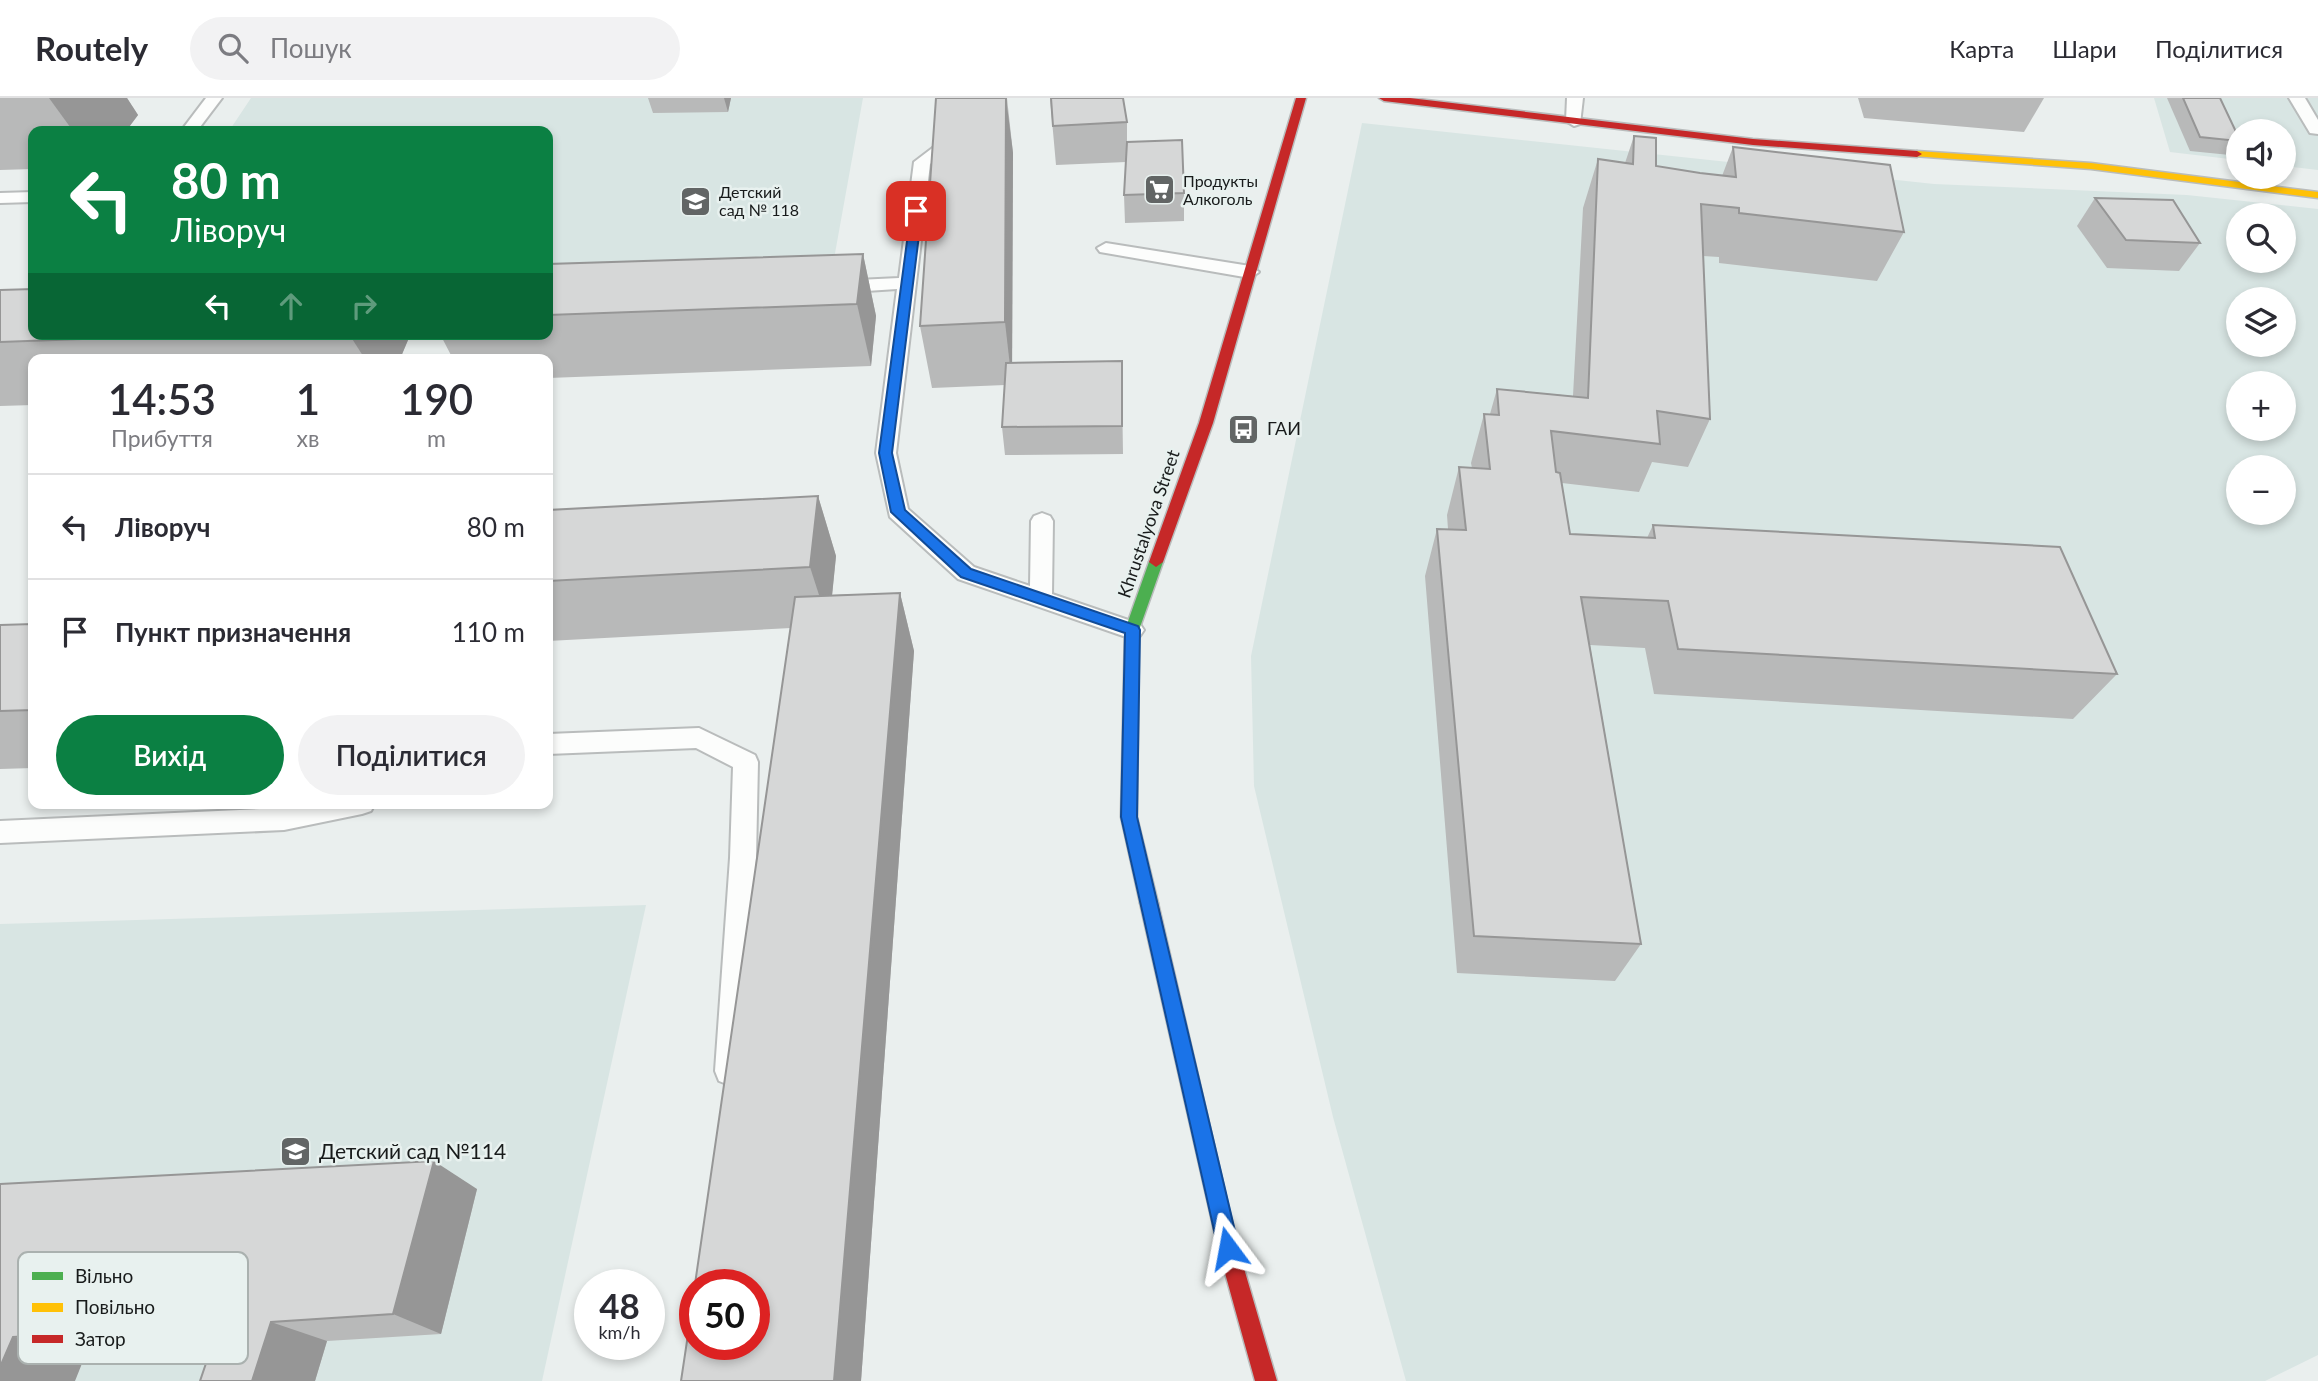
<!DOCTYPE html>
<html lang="uk">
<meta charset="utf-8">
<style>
body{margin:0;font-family:Lato,sans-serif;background:#f2f2f3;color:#2b2b33;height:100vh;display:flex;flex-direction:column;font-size:26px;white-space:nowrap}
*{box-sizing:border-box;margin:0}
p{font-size:23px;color:#7c7c81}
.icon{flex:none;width:38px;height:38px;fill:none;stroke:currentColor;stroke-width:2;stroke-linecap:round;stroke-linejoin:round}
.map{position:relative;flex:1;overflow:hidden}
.panel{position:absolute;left:28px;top:256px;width:525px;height:455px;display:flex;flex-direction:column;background:#fff;border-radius:14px;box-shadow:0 4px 10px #0003}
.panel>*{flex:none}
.guide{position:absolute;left:28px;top:28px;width:525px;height:214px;border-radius:14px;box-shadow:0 4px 10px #0003;background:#0b8043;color:#fff;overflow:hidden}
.controls{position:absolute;left:2226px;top:21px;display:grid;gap:14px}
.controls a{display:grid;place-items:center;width:70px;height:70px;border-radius:50%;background:#fff;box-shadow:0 4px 10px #0003;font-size:35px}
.speed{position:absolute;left:574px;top:1171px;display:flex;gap:14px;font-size:35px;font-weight:700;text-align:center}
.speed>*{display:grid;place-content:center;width:91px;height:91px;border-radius:50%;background:#fff;box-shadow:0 4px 10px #0003;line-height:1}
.speed small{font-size:18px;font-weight:400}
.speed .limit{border:10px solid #d22;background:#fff;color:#111}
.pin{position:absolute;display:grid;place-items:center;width:60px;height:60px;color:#fff;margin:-30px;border-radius:14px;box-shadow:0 4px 10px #0006}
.me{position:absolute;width:77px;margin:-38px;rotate:347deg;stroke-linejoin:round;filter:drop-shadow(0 0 5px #0008)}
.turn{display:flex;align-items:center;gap:24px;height:147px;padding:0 28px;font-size:32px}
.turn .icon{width:91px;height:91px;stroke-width:2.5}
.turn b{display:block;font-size:49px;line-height:60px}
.lanes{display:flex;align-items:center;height:66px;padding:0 28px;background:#0003;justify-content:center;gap:35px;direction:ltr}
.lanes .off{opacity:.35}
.eta{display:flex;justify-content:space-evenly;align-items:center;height:119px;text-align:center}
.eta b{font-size:42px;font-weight:600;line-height:49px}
.primary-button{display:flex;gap:14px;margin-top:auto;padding:14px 28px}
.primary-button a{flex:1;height:80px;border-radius:42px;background:#0b8043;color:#fff;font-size:28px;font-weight:600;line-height:80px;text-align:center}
.primary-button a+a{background:#f2f2f3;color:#2b2b33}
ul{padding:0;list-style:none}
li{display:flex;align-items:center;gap:21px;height:105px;padding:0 28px;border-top:2px solid #e1e1e2}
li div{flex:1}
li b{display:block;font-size:26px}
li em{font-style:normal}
header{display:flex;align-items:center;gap:42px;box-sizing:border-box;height:98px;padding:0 35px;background:#fff;border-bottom:2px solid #e1e1e2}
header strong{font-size:33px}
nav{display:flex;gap:38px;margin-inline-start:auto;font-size:24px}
.search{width:490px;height:63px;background:#f2f2f3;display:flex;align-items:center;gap:18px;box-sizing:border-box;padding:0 24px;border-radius:38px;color:#7c7c81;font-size:26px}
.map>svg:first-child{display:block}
.built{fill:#d8e5e3;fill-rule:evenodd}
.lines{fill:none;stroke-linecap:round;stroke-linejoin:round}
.lane-casing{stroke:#b9bcbc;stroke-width:4}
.fast-casing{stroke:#b9bcbc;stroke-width:3}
.slow-casing{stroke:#b9bcbc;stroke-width:3}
.jam-casing{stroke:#b9bcbc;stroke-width:3}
.lane{fill:#fcfdfc;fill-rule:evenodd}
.fast{fill:#4caf50;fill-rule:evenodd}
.slow{fill:#ffc107;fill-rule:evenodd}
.jam{fill:#c62828;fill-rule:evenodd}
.wall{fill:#b8b9b9}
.shaded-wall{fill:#969696}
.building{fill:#d6d7d7;stroke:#969696;stroke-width:2}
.route{fill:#1a73e8;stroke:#114b97;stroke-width:2}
.labels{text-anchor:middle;stroke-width:5;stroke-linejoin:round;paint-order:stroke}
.far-poi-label{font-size:16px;fill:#181b1b;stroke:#e8f1ef;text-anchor:start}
.poi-label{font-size:18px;fill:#181b1b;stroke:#e8f1ef;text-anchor:start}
.street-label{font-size:18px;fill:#181b1b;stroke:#e8f1ef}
.near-poi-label{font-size:21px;fill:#181b1b;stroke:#e8f1ef;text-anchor:start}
.key{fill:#e8f1ef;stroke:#aab1af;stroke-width:2}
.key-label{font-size:19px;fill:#181b1b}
</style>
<header>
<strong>Routely</strong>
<div class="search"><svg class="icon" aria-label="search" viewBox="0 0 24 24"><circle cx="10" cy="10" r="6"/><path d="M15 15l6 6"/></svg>Пошук</div>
<nav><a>Карта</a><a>Шари</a><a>Поділитися</a></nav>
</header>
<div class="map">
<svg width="2318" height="1283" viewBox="0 0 2318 1283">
<rect width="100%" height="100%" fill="#eaefee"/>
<g class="built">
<path d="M 251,0 L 863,0 L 832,172 L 548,179 L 548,33 L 229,33 Z"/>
<path d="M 2154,0 L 2318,0 L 2318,72 L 2284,68 L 2284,33 L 2238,33 L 2238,62 L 2170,54 Z"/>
<path d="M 1362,25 L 1934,86 L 2187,97 L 2318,111 L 2318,1257 L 2265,1283 L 1406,1283 L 1333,1019 L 1254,688 L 1251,558 ZM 2238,117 L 2284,117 L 2284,163 L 2238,163 ZM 2238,201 L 2284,201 L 2284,247 L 2238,247 ZM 2238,285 L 2284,285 L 2284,331 L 2238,331 ZM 2238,369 L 2284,369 L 2284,415 L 2238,415 Z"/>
<path d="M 646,807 L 542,1283 L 0,1283 L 0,826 Z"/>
</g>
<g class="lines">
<defs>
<g id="lane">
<path d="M 206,0 L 222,0 L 197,33 L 181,33 Z"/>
<path d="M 966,0 L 982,0 L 976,31 L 930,66 L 896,355 L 908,411 L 974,469 L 1030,488 L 1031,423 L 1034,418 L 1042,415 L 1050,418 L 1053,423 L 1052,496 L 1140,526 L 1144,532 L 1140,538 L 1132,541 L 958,481 L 890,419 L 876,355 L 897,191 L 836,195 L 827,189 L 836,183 L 899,180 L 914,64 L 960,29 Z"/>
<path d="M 1567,0 L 1583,0 L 1580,26 L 1574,28 L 1566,23 Z"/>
<path d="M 2289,0 L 2305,0 L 2318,22 L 2318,36 L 2310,35 Z"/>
<path d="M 33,94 L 33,104 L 0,105 L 0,95 Z"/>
<path d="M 1106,145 L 1250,168 L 1259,174 L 1250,180 L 1100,154 L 1097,150 Z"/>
<path d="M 699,630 L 755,657 L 758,664 L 756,760 L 743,973 L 739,983 L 729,987 L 719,983 L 715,973 L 730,760 L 733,669 L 696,650 L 548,656 L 548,636 Z"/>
<path d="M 308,705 L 375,705 L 371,713 L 362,716 L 284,732 L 0,745 L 0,723 L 284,710 Z"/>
</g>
<path id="fast" d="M 1156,459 L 1163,464 L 1139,532 L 1137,719 L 1158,805 L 1155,810 L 1149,813 L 1143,810 L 1140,805 L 1121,719 L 1125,532 L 1149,464 Z"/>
<path id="slow" d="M 1917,53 L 2091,65 L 2318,94 L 2318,100 L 2091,71 L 1913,58 L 1912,56 Z"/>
<g id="jam">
<path d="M 1296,0 L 1306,0 L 1213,325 L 1163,464 L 1156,469 L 1149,464 L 1199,325 Z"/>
<path d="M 1379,0 L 1410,0 L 1753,41 L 1917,53 L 1922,56 L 1917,59 L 1753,47 L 1384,3 Z"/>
<path d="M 1149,797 L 1155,800 L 1158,805 L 1238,1150 L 1277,1283 L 1255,1283 L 1218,1150 L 1140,805 L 1143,800 Z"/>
</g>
</defs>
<use href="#lane" class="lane-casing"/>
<use href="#fast" class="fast-casing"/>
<use href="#slow" class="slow-casing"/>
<use href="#jam" class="jam-casing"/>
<use href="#lane" class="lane"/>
<use href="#fast" class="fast"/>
<use href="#slow" class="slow"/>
<use href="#jam" class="jam"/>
</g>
<g class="wall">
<path d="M 0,0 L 127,0 L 138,17 L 126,33 L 33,33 L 33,71 L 0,72 Z"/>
<path d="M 648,0 L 731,0 L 728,14 L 653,15 Z"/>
<path d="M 936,0 L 1007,0 L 1013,55 L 1012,265 L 1122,291 L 1123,356 L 1005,357 L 1002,329 L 1005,287 L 932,290 L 920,228 Z"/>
<path d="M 1050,0 L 1127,24 L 1127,44 L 1184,95 L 1184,123 L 1125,125 L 1124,97 L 1126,64 L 1056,67 Z"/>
<path d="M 1858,0 L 2044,0 L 2024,34 L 1864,20 Z"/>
<path d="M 2167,0 L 2220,0 L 2238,38 L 2238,46 L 2230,57 L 2190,53 Z"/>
<path d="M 1634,38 L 1656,68 L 1700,75 L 1722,78 L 1733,49 L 1904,134 L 1877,183 L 1719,165 L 1719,159 L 1703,158 L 1710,321 L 1688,369 L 1652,364 L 1639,394 L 1562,385 L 1570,436 L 1647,440 L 1653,427 L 2117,576 L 2073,621 L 1654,596 L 1645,550 L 1590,547 L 1641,846 L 1615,883 L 1457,875 L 1425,478 L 1437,431 L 1448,431 L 1447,417 L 1459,369 L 1472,370 L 1471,365 L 1484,316 L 1490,316 L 1497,291 L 1573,298 L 1583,110 L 1598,61 L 1625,65 Z"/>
<path d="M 2095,100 L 2200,145 L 2179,173 L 2107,170 L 2077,128 Z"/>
<path d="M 863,156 L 876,218 L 871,268 L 548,280 L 548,261 L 453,261 L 440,236 L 548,236 L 548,166 Z"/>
<path d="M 0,192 L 33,236 L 405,236 L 408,242 L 400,261 L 33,261 L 33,307 L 0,308 Z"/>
<path d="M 818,398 L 836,458 L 832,497 L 900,495 L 914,553 L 861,1283 L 681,1283 L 791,530 L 548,543 L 548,412 Z"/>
<path d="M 33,526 L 33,670 L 0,671 L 0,527 Z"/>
<path d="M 0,1086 L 477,1091 L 441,1236 L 327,1243 L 315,1283 L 200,1283 L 212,1250 L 85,1258 L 0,1283 Z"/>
</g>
<g class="shaded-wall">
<path d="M 49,0 L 127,0 L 138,17 L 126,33 L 73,33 Z"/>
<path d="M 724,0 L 731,0 L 728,14 Z"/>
<path d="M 1006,0 L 1013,55 L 1012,286 L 1005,224 Z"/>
<path d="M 863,156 L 876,218 L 871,268 L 857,206 Z"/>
<path d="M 349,236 L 405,236 L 408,242 L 400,261 L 365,261 Z"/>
<path d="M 818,398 L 836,458 L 829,528 L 810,469 Z"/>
<path d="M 900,495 L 914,553 L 861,1283 L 834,1283 Z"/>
<path d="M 434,1063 L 477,1091 L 441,1236 L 393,1216 Z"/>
<path d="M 271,1224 L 327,1243 L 315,1283 L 252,1283 Z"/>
<path d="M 13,1239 L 85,1258 L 75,1283 L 0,1283 L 0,1269 Z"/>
</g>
<g class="building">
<path d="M 936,0 L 1006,0 L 1005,224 L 920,228 Z"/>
<path d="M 1051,0 L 1123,0 L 1127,24 L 1053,28 Z"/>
<path d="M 2183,0 L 2220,0 L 2238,38 L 2238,43 L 2200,39 Z"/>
<path d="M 1634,38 L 1656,40 L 1656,68 L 1700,75 L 1736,79 L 1733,49 L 1890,67 L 1904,134 L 1739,115 L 1739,110 L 1701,106 L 1710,321 L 1657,313 L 1660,346 L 1551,333 L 1556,374 L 1560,375 L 1570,436 L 1655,440 L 1653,427 L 2060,449 L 2117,576 L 1678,551 L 1668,503 L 1581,499 L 1641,846 L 1474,838 L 1437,431 L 1466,432 L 1459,369 L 1490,371 L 1484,316 L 1499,317 L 1497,291 L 1588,300 L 1598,61 L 1633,66 Z"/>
<path d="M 1182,42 L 1184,95 L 1124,97 L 1127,44 Z"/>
<path d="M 2095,100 L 2173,102 L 2200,145 L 2126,142 Z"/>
<path d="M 863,156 L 857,206 L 548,217 L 548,166 Z"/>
<path d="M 33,191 L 33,236 L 220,236 L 0,244 L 0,192 Z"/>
<path d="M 1122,263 L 1122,328 L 1002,329 L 1006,265 Z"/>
<path d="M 818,398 L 810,469 L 548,483 L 548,412 Z"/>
<path d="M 900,495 L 834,1283 L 681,1283 L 695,1190 L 695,1246 L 754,1246 L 754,1186 L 695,1186 L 795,499 Z"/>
<path d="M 33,526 L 33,612 L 0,613 L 0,527 Z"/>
<path d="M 434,1063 L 393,1216 L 271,1224 L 252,1283 L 200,1283 L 219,1227 L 13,1239 L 0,1269 L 0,1086 Z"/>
</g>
<path class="route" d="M 916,109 L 922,113 L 892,355 L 905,412 L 971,471 L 1138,528 L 1140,532 L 1137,719 L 1239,1150 L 1236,1157 L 1228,1160 L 1221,1157 L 1218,1150 L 1121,719 L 1125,535 L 961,479 L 891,414 L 879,355 L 911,113 Z"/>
<defs>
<symbol id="supermarket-square" viewBox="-11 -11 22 22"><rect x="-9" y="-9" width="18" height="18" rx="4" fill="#626565" stroke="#e8f1ef"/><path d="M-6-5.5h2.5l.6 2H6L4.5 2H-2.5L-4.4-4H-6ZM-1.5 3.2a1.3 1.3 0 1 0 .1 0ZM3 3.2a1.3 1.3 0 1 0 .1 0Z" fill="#fff"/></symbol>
<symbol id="school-square" viewBox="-11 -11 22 22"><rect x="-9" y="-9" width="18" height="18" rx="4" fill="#626565" stroke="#e8f1ef"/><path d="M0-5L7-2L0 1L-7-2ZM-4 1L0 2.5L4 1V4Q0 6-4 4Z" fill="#fff"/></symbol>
<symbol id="bus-square" viewBox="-11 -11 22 22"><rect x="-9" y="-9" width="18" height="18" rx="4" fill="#626565" stroke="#e8f1ef"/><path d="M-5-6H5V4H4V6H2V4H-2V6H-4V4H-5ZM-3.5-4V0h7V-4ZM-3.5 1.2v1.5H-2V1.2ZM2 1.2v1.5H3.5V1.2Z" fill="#fff"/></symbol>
</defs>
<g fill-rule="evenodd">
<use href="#supermarket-square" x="1142" y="74" width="35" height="35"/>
<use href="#school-square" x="678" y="86" width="35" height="35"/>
<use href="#bus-square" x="1226" y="314" width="35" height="35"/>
<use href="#school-square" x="278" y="1036" width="35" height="35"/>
</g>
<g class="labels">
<g class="far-poi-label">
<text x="1183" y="89">Продукты<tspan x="1183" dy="18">Алкоголь</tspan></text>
<text x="719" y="100">Детский<tspan x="719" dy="18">сад № 118</tspan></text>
</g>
<g class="poi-label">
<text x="1267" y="337">ГАИ</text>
</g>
<g class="street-label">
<text transform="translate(1149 426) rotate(-71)" y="6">Khrustalyova Street</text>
</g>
<g class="near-poi-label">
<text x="319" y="1061">Детский сад №114</text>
</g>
</g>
<rect x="18" y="1154" width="230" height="112" rx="10" class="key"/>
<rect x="32" y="1174" width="31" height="8" fill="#4caf50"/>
<rect x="32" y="1205" width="31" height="9" fill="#ffc107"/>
<rect x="32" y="1237" width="31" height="8" fill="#c62828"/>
<g class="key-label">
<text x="75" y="1185">Вільно</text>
<text x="75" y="1216">Повільно</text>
<text x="75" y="1248">Затор</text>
</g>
</svg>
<div class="controls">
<a><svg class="icon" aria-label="sound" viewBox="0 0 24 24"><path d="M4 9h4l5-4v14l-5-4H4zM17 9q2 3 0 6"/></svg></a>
<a><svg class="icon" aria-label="search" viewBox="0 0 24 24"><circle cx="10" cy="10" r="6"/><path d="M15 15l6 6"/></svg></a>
<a><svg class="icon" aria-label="layers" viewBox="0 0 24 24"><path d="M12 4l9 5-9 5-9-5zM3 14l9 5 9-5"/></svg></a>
<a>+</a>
<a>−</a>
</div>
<div class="speed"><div>48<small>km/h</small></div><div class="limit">50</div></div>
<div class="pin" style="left:916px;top:113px;background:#d93025"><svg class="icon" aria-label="arrive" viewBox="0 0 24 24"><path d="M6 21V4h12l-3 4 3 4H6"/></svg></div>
<svg class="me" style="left:1228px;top:1150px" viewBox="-20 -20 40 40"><path d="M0-17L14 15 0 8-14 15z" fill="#1a73e8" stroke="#fff" stroke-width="4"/></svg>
<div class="guide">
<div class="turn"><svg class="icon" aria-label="left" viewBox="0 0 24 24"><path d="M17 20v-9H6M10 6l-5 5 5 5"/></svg><div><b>80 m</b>Ліворуч</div></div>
<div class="lanes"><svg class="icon" aria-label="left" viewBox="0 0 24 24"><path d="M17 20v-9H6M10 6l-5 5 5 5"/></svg><svg class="icon off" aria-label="ahead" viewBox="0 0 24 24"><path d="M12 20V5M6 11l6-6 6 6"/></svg><svg class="icon off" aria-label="right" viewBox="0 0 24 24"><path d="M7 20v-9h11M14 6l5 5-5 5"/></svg></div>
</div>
<section class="panel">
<div class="eta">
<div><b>14:53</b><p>Прибуття</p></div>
<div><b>1</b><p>хв</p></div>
<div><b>190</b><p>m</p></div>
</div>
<ul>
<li><svg class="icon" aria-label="left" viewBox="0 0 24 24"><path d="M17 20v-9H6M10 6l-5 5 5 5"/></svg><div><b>Ліворуч</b></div><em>80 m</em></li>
<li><svg class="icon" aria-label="arrive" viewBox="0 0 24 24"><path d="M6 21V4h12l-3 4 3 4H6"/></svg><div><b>Пункт призначення</b></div><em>110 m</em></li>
</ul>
<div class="primary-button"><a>Вихід</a><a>Поділитися</a></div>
</section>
</div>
